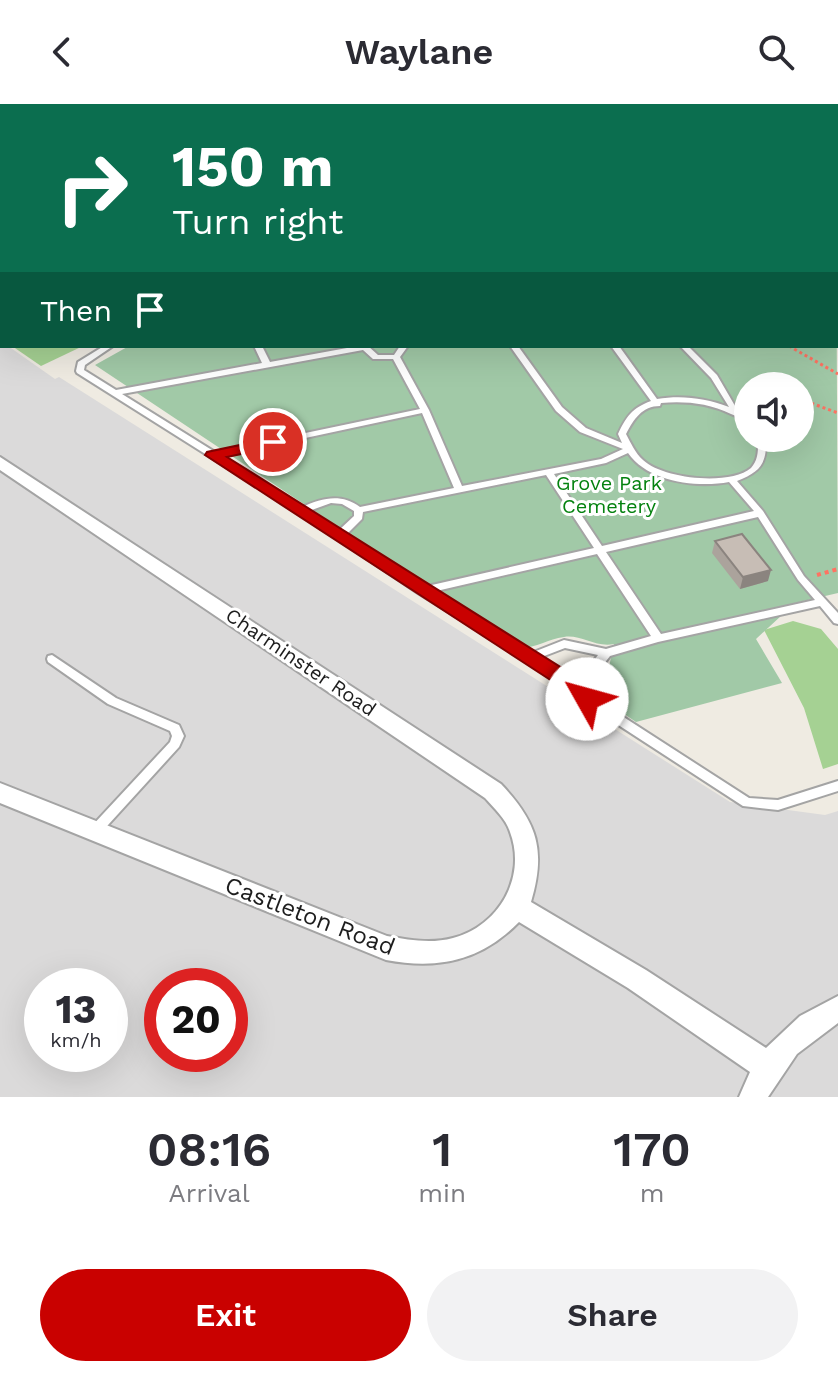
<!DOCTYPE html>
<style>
body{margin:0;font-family:"Work Sans",sans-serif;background:#f2f2f3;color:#2b2b33;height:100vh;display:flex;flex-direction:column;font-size:30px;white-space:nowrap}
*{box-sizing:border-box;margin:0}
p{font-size:26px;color:#7c7c81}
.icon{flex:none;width:44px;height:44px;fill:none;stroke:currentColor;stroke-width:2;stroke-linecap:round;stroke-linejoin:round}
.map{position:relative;height:993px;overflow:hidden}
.panel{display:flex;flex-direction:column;background:#fff;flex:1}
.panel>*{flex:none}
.top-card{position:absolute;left:0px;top:0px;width:838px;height:244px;box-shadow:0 8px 32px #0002;background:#0b6e4f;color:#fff;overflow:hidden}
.buttons{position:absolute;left:734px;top:268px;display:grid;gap:16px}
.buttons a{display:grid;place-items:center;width:80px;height:80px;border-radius:50%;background:#fff;box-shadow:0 8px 32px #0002;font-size:40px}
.speed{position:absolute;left:24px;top:864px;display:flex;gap:16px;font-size:40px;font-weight:700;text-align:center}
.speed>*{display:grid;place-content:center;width:104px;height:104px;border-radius:50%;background:#fff;box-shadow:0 8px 32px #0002;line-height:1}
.speed small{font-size:20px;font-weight:400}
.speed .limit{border:12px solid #d22;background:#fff;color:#111}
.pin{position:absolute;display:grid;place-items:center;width:68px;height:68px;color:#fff;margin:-34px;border:4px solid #fff;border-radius:50%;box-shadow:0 2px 8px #0007}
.me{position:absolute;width:88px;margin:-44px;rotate:308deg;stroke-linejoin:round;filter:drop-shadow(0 0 6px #0008)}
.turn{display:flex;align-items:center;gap:28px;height:168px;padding:0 40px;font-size:36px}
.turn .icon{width:104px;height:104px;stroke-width:2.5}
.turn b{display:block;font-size:56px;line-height:68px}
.then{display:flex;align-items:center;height:76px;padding:0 40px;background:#0003;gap:16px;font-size:30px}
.eta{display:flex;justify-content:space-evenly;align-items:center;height:136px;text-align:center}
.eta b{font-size:48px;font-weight:600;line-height:56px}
.action{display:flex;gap:16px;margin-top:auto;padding:16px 40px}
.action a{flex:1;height:92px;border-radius:48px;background:#c90100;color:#fff;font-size:32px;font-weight:600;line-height:92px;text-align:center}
.action a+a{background:#f2f2f3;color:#2b2b33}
header{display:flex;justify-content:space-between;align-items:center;height:104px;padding:0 40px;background:#fff;font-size:36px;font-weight:600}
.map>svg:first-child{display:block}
.residential{fill:#dbdada;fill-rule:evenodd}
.forest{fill:#a5d193}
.cemetery{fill:#a1c9a7;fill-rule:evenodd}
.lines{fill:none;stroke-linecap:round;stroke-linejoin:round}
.lane-casing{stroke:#a4a4a4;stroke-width:4}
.street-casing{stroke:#a4a4a4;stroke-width:4}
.path-far1{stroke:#ff7362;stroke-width:3;stroke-dasharray:3 3;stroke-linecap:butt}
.path{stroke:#ff7362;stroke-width:4;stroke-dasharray:4 4;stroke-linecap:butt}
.lane{fill:#fff;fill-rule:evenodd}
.street{fill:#fff;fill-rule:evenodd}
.wall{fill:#aba39c}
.shaded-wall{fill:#8b847f}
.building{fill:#c7bdb5;stroke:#8b847f;stroke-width:2}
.route{fill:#c90100;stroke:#830100;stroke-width:2}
.labels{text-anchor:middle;stroke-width:6;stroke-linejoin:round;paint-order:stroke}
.park-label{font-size:20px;fill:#04820f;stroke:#fff}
.street-label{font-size:20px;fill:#1d1d1d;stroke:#fff}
.near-street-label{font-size:24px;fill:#1d1d1d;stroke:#fff}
</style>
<header><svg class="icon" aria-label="back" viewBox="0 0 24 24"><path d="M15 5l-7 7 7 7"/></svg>Waylane<svg class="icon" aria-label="search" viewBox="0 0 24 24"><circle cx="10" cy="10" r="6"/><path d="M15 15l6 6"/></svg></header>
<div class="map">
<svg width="838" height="993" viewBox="0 0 838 993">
<rect width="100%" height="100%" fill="#efebe2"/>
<path class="residential" d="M 0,237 L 2,242 L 8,242 L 55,275 L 59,273 L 730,698 L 825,711 L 838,707 L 838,993 L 0,993 ZM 42,882 L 110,882 L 110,950 L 42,950 ZM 162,882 L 230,882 L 230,950 L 162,950 Z"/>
<g class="forest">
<path d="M 12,0 L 838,0 L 838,87 L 836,2 L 7,2 Z"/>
<path d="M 12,242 L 83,242 L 41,262 Z"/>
<path d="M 793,517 L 821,525 L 838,545 L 838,660 L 823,665 L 804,604 L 764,526 Z"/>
</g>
<path class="cemetery" d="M 836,97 L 838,489 L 795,499 L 756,535 L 782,579 L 636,618 L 602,595 L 614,540 C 596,544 580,530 564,533 C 548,535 537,544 520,544 L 95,261 L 129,242 L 836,242 ZM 748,282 L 800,282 L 800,334 L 748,334 Z"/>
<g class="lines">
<defs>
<g id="lane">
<path d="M 104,242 L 113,242 L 85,261 L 84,266 L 116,286 L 262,259 L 254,242 L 262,242 L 270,258 L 358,242 L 368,242 L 378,251 L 394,251 L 400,242 L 408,242 L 400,253 L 429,306 L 462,382 L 601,355 L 623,345 L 580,328 L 556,307 L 510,242 L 518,242 L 562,303 L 586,324 L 622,339 L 618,330 C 626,313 632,304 651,297 L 611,242 L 619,242 L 657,295 C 682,291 705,294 729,303 L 711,274 L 680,242 L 688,242 L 717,271 L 738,307 L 748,313 L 748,319 C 742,316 737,312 731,310 C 708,299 685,297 661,299 L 660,302 C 642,302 634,315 626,330 C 631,339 635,349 643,356 C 663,375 730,382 751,364 C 759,355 758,345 758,334 L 766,334 C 767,359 761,368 737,377 L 763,407 L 804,472 L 838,509 L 838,520 L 834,519 L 820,502 L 658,538 L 610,552 L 593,574 L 587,586 L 591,592 L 749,694 L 778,696 L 838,677 L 838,687 L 778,706 L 743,702 L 583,598 L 578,589 L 418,489 L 299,409 L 77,269 L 76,267 L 78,258 ZM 363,246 L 373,255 L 393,255 L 420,305 L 215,348 L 122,290 ZM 422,309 L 454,384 L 360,403 C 341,389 322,394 302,403 L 221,352 ZM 628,349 C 648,378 697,384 729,378 L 754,407 L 602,442 L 554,370 L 606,359 ZM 546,371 L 594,444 L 423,483 L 345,432 L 362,415 L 363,408 ZM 331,399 L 342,400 L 354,407 L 354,412 L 338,427 L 309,407 ZM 758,413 L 798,476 L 815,496 L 661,530 L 606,448 ZM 597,450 L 651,532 L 606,545 L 564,536 L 531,549 L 432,488 ZM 565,544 L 598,551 L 584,569 L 580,579 L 539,554 Z"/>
<path d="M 52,551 L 116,594 L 179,621 L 184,632 L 179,643 L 98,732 L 94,733 L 90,732 L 88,728 L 90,724 L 170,638 L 172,632 L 170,627 L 108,600 L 48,558 L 47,555 L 48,552 Z"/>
</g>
<path id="street" d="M 0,353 L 501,680 C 538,719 546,747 531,798 L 646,866 L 766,944 L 800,912 L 838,892 L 838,919 L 797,950 L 768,993 L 739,993 L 750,968 L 628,884 L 519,818 C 481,857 438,866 386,856 L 0,699 L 0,679 L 387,832 C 409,836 431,840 453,834 C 499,822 527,773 510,728 C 506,715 494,704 485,694 L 0,366 Z"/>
</defs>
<use href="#lane" class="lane-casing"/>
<use href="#street" class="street-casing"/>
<g class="path-far1">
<path d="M 712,0 L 716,2"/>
<path d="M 789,242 L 838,270"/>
<path d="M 800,295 L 838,309"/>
</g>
<path class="path" d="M 817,471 L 838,465"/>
<use href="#lane" class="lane"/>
<use href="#street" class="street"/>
</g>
<path class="wall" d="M 715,437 L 768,477 L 740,485 L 712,449 Z"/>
<path class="shaded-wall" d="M 771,466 L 768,477 L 740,485 L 743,473 Z"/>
<path class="building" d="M 742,430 L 771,466 L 743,473 L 715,437 Z"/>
<path class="route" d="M 273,334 L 279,335 L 279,342 L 227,353 L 589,581 L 597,595 L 594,600 L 580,600 L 575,592 L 205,351 L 207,348 Z"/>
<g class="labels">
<g class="park-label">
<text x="609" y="386">Grove Park<tspan x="609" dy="23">Cemetery</tspan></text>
</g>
<g class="street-label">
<text transform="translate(301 558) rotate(34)" y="7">Charminster Road</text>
</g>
<g class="near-street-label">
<text transform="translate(310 812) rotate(21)" y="8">Castleton Road</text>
</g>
</g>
</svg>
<div class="buttons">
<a><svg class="icon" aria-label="sound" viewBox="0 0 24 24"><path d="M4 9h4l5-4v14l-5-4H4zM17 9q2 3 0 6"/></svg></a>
</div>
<div class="speed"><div>13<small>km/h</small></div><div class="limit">20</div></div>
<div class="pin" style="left:273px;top:338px;background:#d93025"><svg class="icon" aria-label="arrive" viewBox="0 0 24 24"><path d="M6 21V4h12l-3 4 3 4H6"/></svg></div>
<svg class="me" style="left:587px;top:595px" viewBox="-20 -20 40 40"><circle r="19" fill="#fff"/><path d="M0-13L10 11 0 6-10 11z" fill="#c90100"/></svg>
<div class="top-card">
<div class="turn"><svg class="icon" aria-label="right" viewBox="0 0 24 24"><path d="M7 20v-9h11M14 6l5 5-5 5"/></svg><div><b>150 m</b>Turn right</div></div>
<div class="then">Then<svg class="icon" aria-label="arrive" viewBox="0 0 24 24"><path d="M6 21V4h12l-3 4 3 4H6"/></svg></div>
</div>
</div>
<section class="panel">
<div class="eta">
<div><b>08:16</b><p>Arrival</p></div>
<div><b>1</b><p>min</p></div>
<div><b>170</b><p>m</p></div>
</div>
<div class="action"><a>Exit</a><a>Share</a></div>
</section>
